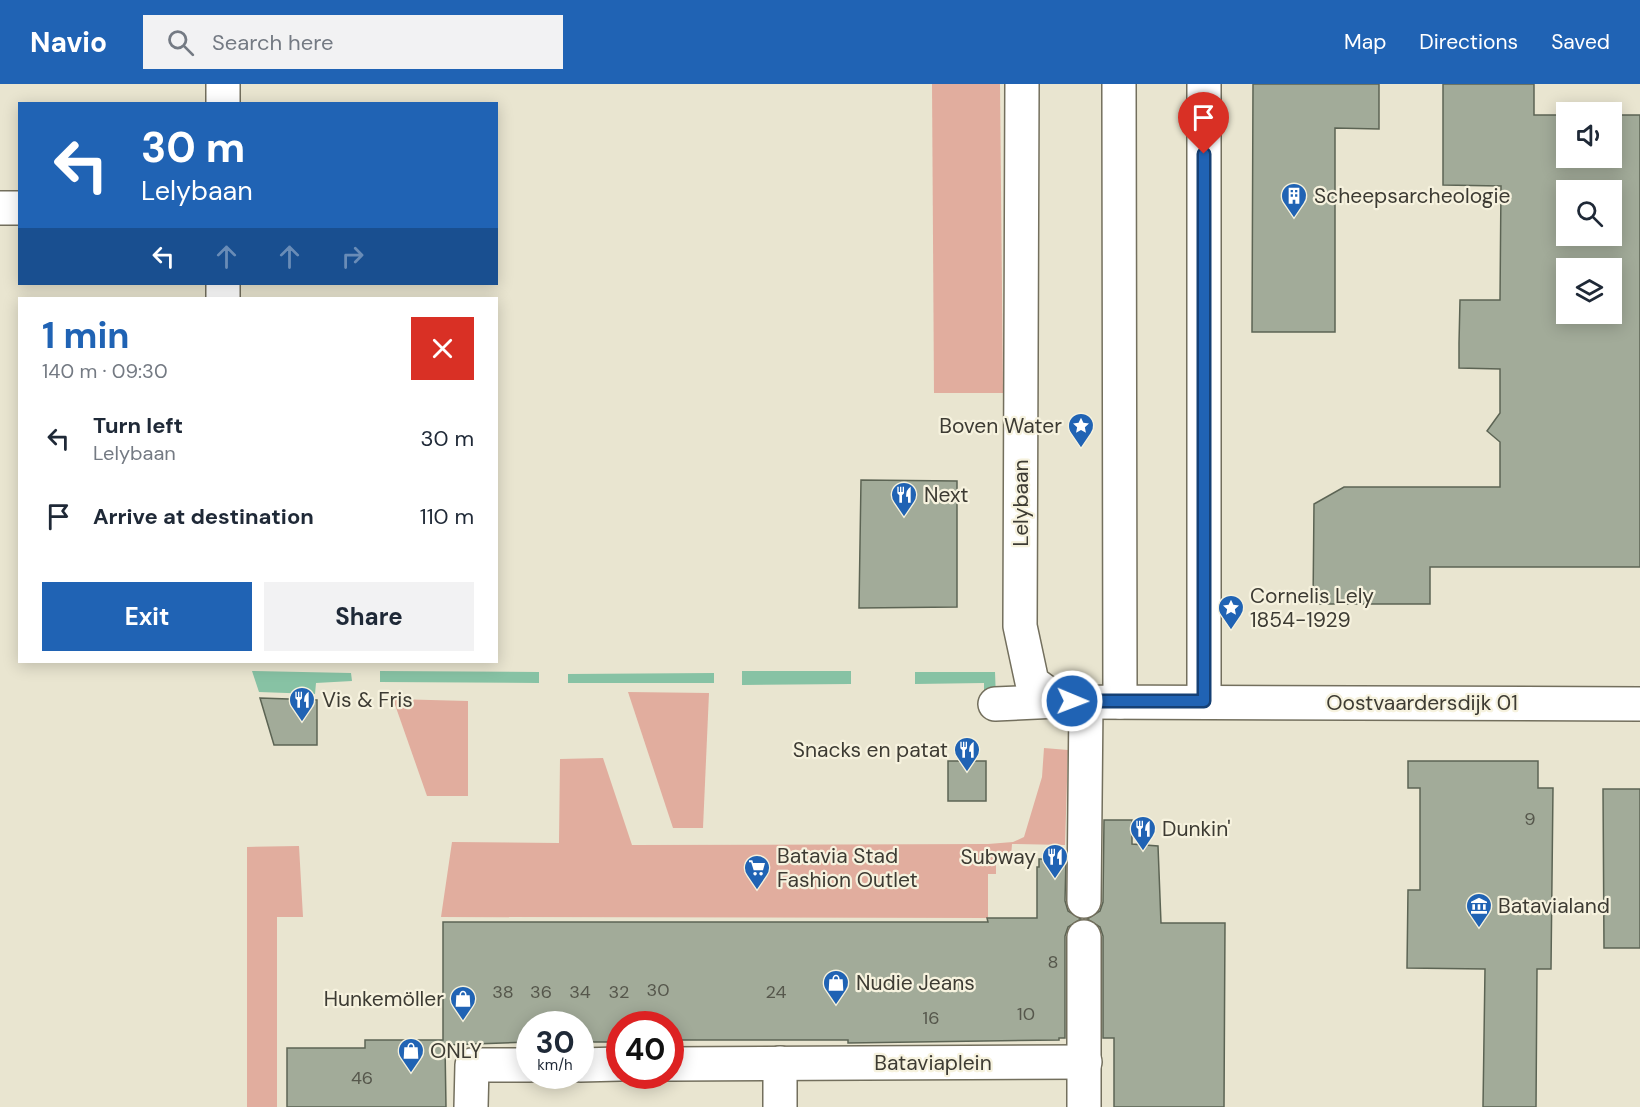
<!DOCTYPE html>
<meta charset="utf-8">
<style>
body{margin:0;font-family:"DM Sans",sans-serif;background:#f2f2f3;color:#1f2937;height:100vh;display:flex;flex-direction:column;font-size:22px;white-space:nowrap}
*{box-sizing:border-box;margin:0}
p{font-size:20px;color:#747a83}
.icon{flex:none;width:33px;height:33px;fill:none;stroke:currentColor;stroke-width:2;stroke-linecap:round;stroke-linejoin:round}
.map{position:relative;flex:1;overflow:hidden}
.sheet{position:absolute;left:18px;top:213px;width:480px;height:366px;display:flex;flex-direction:column;background:#fff;border-radius:0px;box-shadow:0 3px 15px #0003}
.sheet>*{flex:none}
.guide{position:absolute;left:18px;top:18px;width:480px;height:183px;border-radius:0px;box-shadow:0 3px 15px #0003;background:#2063b4;color:#fff;overflow:hidden}
.controls{position:absolute;left:1556px;top:18px;display:grid;gap:12px}
.controls a{display:grid;place-items:center;width:66px;height:66px;border-radius:0px;background:#fff;box-shadow:0 3px 15px #0003;font-size:30px}
.speed{position:absolute;left:516px;top:927px;display:flex;gap:12px;font-size:30px;font-weight:700;text-align:center}
.speed>*{display:grid;place-content:center;width:78px;height:78px;border-radius:50%;background:#fff;box-shadow:0 3px 15px #0003;line-height:1}
.speed small{font-size:15px;font-weight:400}
.speed .limit{border:9px solid #d22;background:#fff;color:#111}
.pin{position:absolute;display:grid;place-items:center;width:51px;height:51px;color:#fff;margin:-62px -26px;border-radius:50% 50% 50% 0;rotate:-45deg;box-shadow:0 0 6px #0007}
.pin .icon{rotate:45deg}
.me{position:absolute;width:66px;margin:-33px;rotate:91deg;stroke-linejoin:round;filter:drop-shadow(0 0 4px #0008)}
.turn{display:flex;align-items:center;gap:21px;height:126px;padding:0 24px;font-size:27px}
.turn .icon{width:78px;height:78px;stroke-width:2.5}
.turn b{display:block;font-size:42px;line-height:51px}
.lanes{display:flex;align-items:center;height:57px;padding:0 24px;background:#0003;justify-content:center;gap:30px;direction:ltr}
.lanes .off{opacity:.35}
.round{display:grid;place-items:center;flex:none;width:63px;height:63px;border-radius:0px;background:#f2f2f3}
.head{display:flex;align-items:center;justify-content:space-between;height:102px;padding:0 24px}
h1{font-size:36px;font-weight:700;line-height:45px;color:#2063b4}
.button{display:flex;gap:12px;margin-top:auto;padding:12px 24px}
.button a{flex:1;height:69px;border-radius:0px;background:#2063b4;color:#fff;font-size:24px;font-weight:700;line-height:69px;text-align:center}
.button a+a{background:#f2f2f3;color:#1f2937}
ul{padding:0;list-style:none}
li{display:flex;align-items:center;gap:18px;height:78px;padding:0 24px}
li div{flex:1}
li b{display:block;font-size:22px}
li em{font-style:normal}
header{display:flex;align-items:center;gap:36px;box-sizing:border-box;height:84px;padding:0 30px;background:#2063b4;color:#fff}
header strong{font-size:28px}
nav{display:flex;gap:33px;margin-inline-start:auto;font-size:21px}
.search{width:420px;height:54px;background:#f2f2f3;display:flex;align-items:center;gap:15px;box-sizing:border-box;padding:0 21px;border-radius:0px;color:#747a83;font-size:22px}
.map>svg:first-child{display:block}
.green{fill:#e1ad9e}
.water{fill:#87c2a4}
.building{fill:#a2ab99;stroke:#5c6454;stroke-width:1.5;fill-rule:evenodd}
.lines{fill:none;stroke-linecap:round;stroke-linejoin:round}
.minor-casing{stroke:#736f5d;stroke-width:36}
.minor{stroke:#fff;stroke-width:33}
.route-casing{stroke:#154075;stroke-width:15}
.route{stroke:#2063b4;stroke-width:10}
.labels{text-anchor:middle;stroke-width:4.5;stroke-linejoin:round;paint-order:stroke}
.number-label{font-size:18px;fill:#56574c}
.poi-label{font-size:21px;fill:#3d3b33;stroke:#f6f2de;text-anchor:start}
.street-label{font-size:21px;fill:#3d3b33;stroke:#f6f2de}
</style>
<header>
<strong>Navio</strong>
<div class="search"><svg class="icon" aria-label="search" viewBox="0 0 24 24"><circle cx="10" cy="10" r="6"/><path d="M15 15l6 6"/></svg>Search here</div>
<nav><a>Map</a><a>Directions</a><a>Saved</a></nav>
</header>
<div class="map">
<svg width="1640" height="1023" viewBox="0 0 1640 1023">
<rect width="100%" height="100%" fill="#e9e5d0"/>
<g class="green">
<path d="M 932,0 L 1000,0 L 1003,309 L 934,309 Z"/>
<path d="M 628,608 L 709,609 L 703,744 L 673,744 Z"/>
<path d="M 393,615 L 468,617 L 468,712 L 427,712 Z"/>
<path d="M 1044,664 L 1068,666 L 1065,761 L 1012,760 L 1011,773 L 996,773 L 996,790 L 988,790 L 988,834 L 441,833 L 452,758 L 559,759 L 560,675 L 603,674 L 632,761 L 988,760 L 1013,758 L 1024,753 L 1042,693 Z"/>
<path d="M 299,762 L 303,833 L 277,833 L 277,1023 L 247,1023 L 247,763 Z"/>
</g>
<g class="water">
<path d="M 252,587 L 351,589 L 352,597 L 316,599 L 315,610 L 259,608 Z"/>
<path d="M 380,587 L 539,588 L 539,599 L 380,598 Z"/>
<path d="M 742,587 L 851,587 L 851,600 L 742,601 Z"/>
<path d="M 915,588 L 995,588 L 996,615 L 984,615 L 984,599 L 915,600 Z"/>
<path d="M 714,589 L 714,599 L 568,599 L 568,590 Z"/>
</g>
<g class="building">
<path d="M 1253,0 L 1379,0 L 1379,45 L 1335,44 L 1335,248 L 1252,248 Z"/>
<path d="M 1443,0 L 1534,0 L 1534,31 L 1566,31 L 1566,74 L 1611,74 L 1611,31 L 1640,31 L 1640,483 L 1430,483 L 1430,520 L 1313,520 L 1314,420 L 1344,403 L 1500,403 L 1500,358 L 1487,347 L 1500,329 L 1500,285 L 1459,284 L 1459,259 L 1460,216 L 1500,216 L 1501,102 L 1443,101 ZM 1566,106 L 1611,106 L 1611,152 L 1566,152 ZM 1566,184 L 1611,184 L 1611,230 L 1566,230 Z"/>
<path d="M 861,396 L 957,397 L 957,523 L 859,524 Z"/>
<path d="M 260,614 L 317,616 L 317,661 L 274,661 Z"/>
<rect x="948" y="677" width="38" height="40"/>
<path d="M 1408,677 L 1538,677 L 1538,704 L 1553,704 L 1551,885 L 1537,885 L 1536,1023 L 1483,1023 L 1485,885 L 1407,884 L 1408,806 L 1420,806 L 1420,704 L 1408,704 Z"/>
<path d="M 1603,705 L 1640,705 L 1640,864 L 1604,864 Z"/>
<path d="M 1104,736 L 1132,736 L 1132,760 L 1158,762 L 1161,839 L 1225,839 L 1224,1023 L 1114,1023 L 1114,954 L 1103,954 L 1103,852 L 1100,843 L 1087,835 L 1100,827 L 1103,818 Z"/>
<path d="M 1039,775 L 1066,775 L 1065,817 L 1068,827 L 1081,835 L 1068,843 L 1065,852 L 1065,954 L 1059,954 L 1059,956 L 848,959 L 848,956 L 670,956 L 670,940 L 620,940 L 620,958 L 580,958 L 580,940 L 530,940 L 530,958 L 445,961 L 446,1023 L 287,1023 L 287,964 L 365,964 L 365,956 L 443,956 L 443,838 L 988,838 L 987,834 L 1037,834 L 1037,783 L 1039,783 Z"/>
</g>
<g class="lines">
<defs>
<g id="minor">
<path d="M 1022,0 L 1020,542 L 1032,598 L 1058,617 L 1086,618 L 1640,620"/>
<path d="M 1119,0 L 1120,618"/>
<path d="M 1204,0 L 1204,617"/>
<path d="M 223,20 L 223,0"/>
<path d="M 0,124 L 20,124"/>
<path d="M 223,214 L 223,200"/>
<path d="M 995,620 L 1058,617"/>
<path d="M 1084,817 L 1086,618"/>
<path d="M 1084,853 L 1084,1023"/>
<path d="M 670,980 L 1085,978"/>
<path d="M 580,981 L 620,980"/>
<path d="M 471,1023 L 472,981 L 530,981"/>
<path d="M 780,1023 L 780,979"/>
</g>
</defs>
<use href="#minor" class="minor-casing"/>
<use href="#minor" class="minor"/>
</g>
<g class="lines">
<defs>
<path id="route" d="M 1072,617 L 1204,617 L 1204,70"/>
</defs>
<use href="#route" class="route-casing"/>
<use href="#route" class="route"/>
</g>
<defs>
<symbol id="building-pin" viewBox="-11 -11 22 30"><path d="M0 17L-7.5 6A9.5 9.5 0 1 1 7.5 6Z" fill="#2063b4" stroke="#f6f2de"/><path d="M-4-6H4V6H1V3H-1V6H-4ZM-2.5-4.3h1.7v1.8h-1.7ZM.8-4.3h1.7v1.8H.8ZM-2.5-1h1.7V.8h-1.7ZM.8-1h1.7V.8H.8Z" fill="#fff"/></symbol>
<symbol id="sight-pin" viewBox="-11 -11 22 30"><path d="M0 17L-7.5 6A9.5 9.5 0 1 1 7.5 6Z" fill="#2063b4" stroke="#f6f2de"/><path d="M0-6L1.8-2.2L6-1.7L2.9 1.2L3.7 5.4L0 3.3L-3.7 5.4L-2.9 1.2L-6-1.7L-1.8-2.2Z" fill="#fff"/></symbol>
<symbol id="restaurant-pin" viewBox="-11 -11 22 30"><path d="M0 17L-7.5 6A9.5 9.5 0 1 1 7.5 6Z" fill="#2063b4" stroke="#f6f2de"/><path d="M-5-6h1v4h1v-4h1v4h1v-4h1v5L-1.5 .5V6h-2V.5L-5-1ZM5-6V6H3V1.5H1.5Q1.5-4 5-6Z" fill="#fff"/></symbol>
<symbol id="supermarket-pin" viewBox="-11 -11 22 30"><path d="M0 17L-7.5 6A9.5 9.5 0 1 1 7.5 6Z" fill="#2063b4" stroke="#f6f2de"/><path d="M-6-5.5h2.5l.6 2H6L4.5 2H-2.5L-4.4-4H-6ZM-1.5 3.2a1.3 1.3 0 1 0 .1 0ZM3 3.2a1.3 1.3 0 1 0 .1 0Z" fill="#fff"/></symbol>
<symbol id="museum-pin" viewBox="-11 -11 22 30"><path d="M0 17L-7.5 6A9.5 9.5 0 1 1 7.5 6Z" fill="#2063b4" stroke="#f6f2de"/><path d="M0-6L6-3V-2H-6V-3ZM-5-1h2V3h-2ZM-1-1h2V3h-2ZM3-1h2V3H3ZM-6 4H6V6H-6Z" fill="#fff"/></symbol>
<symbol id="shop-pin" viewBox="-11 -11 22 30"><path d="M0 17L-7.5 6A9.5 9.5 0 1 1 7.5 6Z" fill="#2063b4" stroke="#f6f2de"/><path d="M-5-2.5h2.3a2.7 3.5 0 0 1 5.4 0H5L5.5 6h-11ZM-1.5-2.5h3a1.5 2.3 0 0 0-3 0Z" fill="#fff"/></symbol>
</defs>
<g fill-rule="evenodd">
<use href="#building-pin" x="1279" y="97" width="30" height="40"/>
<use href="#sight-pin" x="1066" y="327" width="30" height="40"/>
<use href="#restaurant-pin" x="889" y="396" width="30" height="40"/>
<use href="#sight-pin" x="1216" y="509" width="30" height="40"/>
<use href="#restaurant-pin" x="287" y="601" width="30" height="40"/>
<use href="#restaurant-pin" x="952" y="651" width="30" height="40"/>
<use href="#restaurant-pin" x="1128" y="730" width="30" height="40"/>
<use href="#restaurant-pin" x="1040" y="758" width="30" height="40"/>
<use href="#supermarket-pin" x="742" y="769" width="30" height="40"/>
<use href="#museum-pin" x="1464" y="807" width="30" height="40"/>
<use href="#shop-pin" x="821" y="884" width="30" height="40"/>
<use href="#shop-pin" x="448" y="900" width="30" height="40"/>
<use href="#shop-pin" x="396" y="952" width="30" height="40"/>
</g>
<g class="labels">
<g class="number-label">
<text x="1530" y="741">9</text>
<text x="1053" y="884">8</text>
<text x="658" y="912">30</text>
<text x="503" y="914">38</text>
<text x="541" y="914">36</text>
<text x="580" y="914">34</text>
<text x="619" y="914">32</text>
<text x="776" y="914">24</text>
<text x="1026" y="936">10</text>
<text x="931" y="940">16</text>
<text x="362" y="1000">46</text>
</g>
<g class="poi-label">
<text x="1314" y="119">Scheepsarcheologie</text>
<text x="1062" y="349" text-anchor="end">Boven Water</text>
<text x="924" y="418">Next</text>
<text x="1250" y="519">Cornelis Lely<tspan x="1250" dy="24">1854-1929</tspan></text>
<text x="322" y="623">Vis &amp; Fris</text>
<text x="948" y="673" text-anchor="end">Snacks en patat</text>
<text x="1162" y="752">Dunkin'</text>
<text x="777" y="779">Batavia Stad<tspan x="777" dy="24">Fashion Outlet</tspan></text>
<text x="1036" y="780" text-anchor="end">Subway</text>
<text x="1498" y="829">Batavialand</text>
<text x="856" y="906">Nudie Jeans</text>
<text x="444" y="922" text-anchor="end">Hunkemöller</text>
<text x="430" y="974">ONLY</text>
</g>
<g class="street-label">
<text transform="translate(1021 419) rotate(-90)" y="7">Lelybaan</text>
<text x="1422" y="626">Oostvaardersdijk 01</text>
<text x="933" y="986">Bataviaplein</text>
</g>
</g>
</svg>
<div class="controls">
<a><svg class="icon" aria-label="sound" viewBox="0 0 24 24"><path d="M4 9h4l5-4v14l-5-4H4zM17 9q2 3 0 6"/></svg></a>
<a><svg class="icon" aria-label="search" viewBox="0 0 24 24"><circle cx="10" cy="10" r="6"/><path d="M15 15l6 6"/></svg></a>
<a><svg class="icon" aria-label="layers" viewBox="0 0 24 24"><path d="M12 4l9 5-9 5-9-5zM3 14l9 5 9-5"/></svg></a>
</div>
<div class="speed"><div>30<small>km/h</small></div><div class="limit">40</div></div>
<div class="pin" style="left:1204px;top:70px;background:#d93025"><svg class="icon" aria-label="arrive" viewBox="0 0 24 24"><path d="M6 21V4h12l-3 4 3 4H6"/></svg></div>
<svg class="me" style="left:1072px;top:617px" viewBox="-20 -20 40 40"><circle r="17" fill="#2063b4" stroke="#fff" stroke-width="3"/><path d="M0-11L8 9 0 5-8 9z" fill="#fff"/></svg>
<div class="guide">
<div class="turn"><svg class="icon" aria-label="left" viewBox="0 0 24 24"><path d="M17 20v-9H6M10 6l-5 5 5 5"/></svg><div><b>30 m</b>Lelybaan</div></div>
<div class="lanes"><svg class="icon" aria-label="left" viewBox="0 0 24 24"><path d="M17 20v-9H6M10 6l-5 5 5 5"/></svg><svg class="icon off" aria-label="ahead" viewBox="0 0 24 24"><path d="M12 20V5M6 11l6-6 6 6"/></svg><svg class="icon off" aria-label="ahead" viewBox="0 0 24 24"><path d="M12 20V5M6 11l6-6 6 6"/></svg><svg class="icon off" aria-label="right" viewBox="0 0 24 24"><path d="M7 20v-9h11M14 6l5 5-5 5"/></svg></div>
</div>
<section class="sheet">
<div class="head"><div><h1>1 min</h1><p>140 m · 09:30</p></div><a class="round" style="background:#d93025;color:#fff"><svg class="icon" aria-label="close" viewBox="0 0 24 24"><path d="M6 6l12 12M18 6L6 18"/></svg></a></div>
<ul>
<li><svg class="icon" aria-label="left" viewBox="0 0 24 24"><path d="M17 20v-9H6M10 6l-5 5 5 5"/></svg><div><b>Turn left</b><p>Lelybaan</p></div><em>30 m</em></li>
<li><svg class="icon" aria-label="arrive" viewBox="0 0 24 24"><path d="M6 21V4h12l-3 4 3 4H6"/></svg><div><b>Arrive at destination</b></div><em>110 m</em></li>
</ul>
<div class="button"><a>Exit</a><a>Share</a></div>
</section>
</div>
